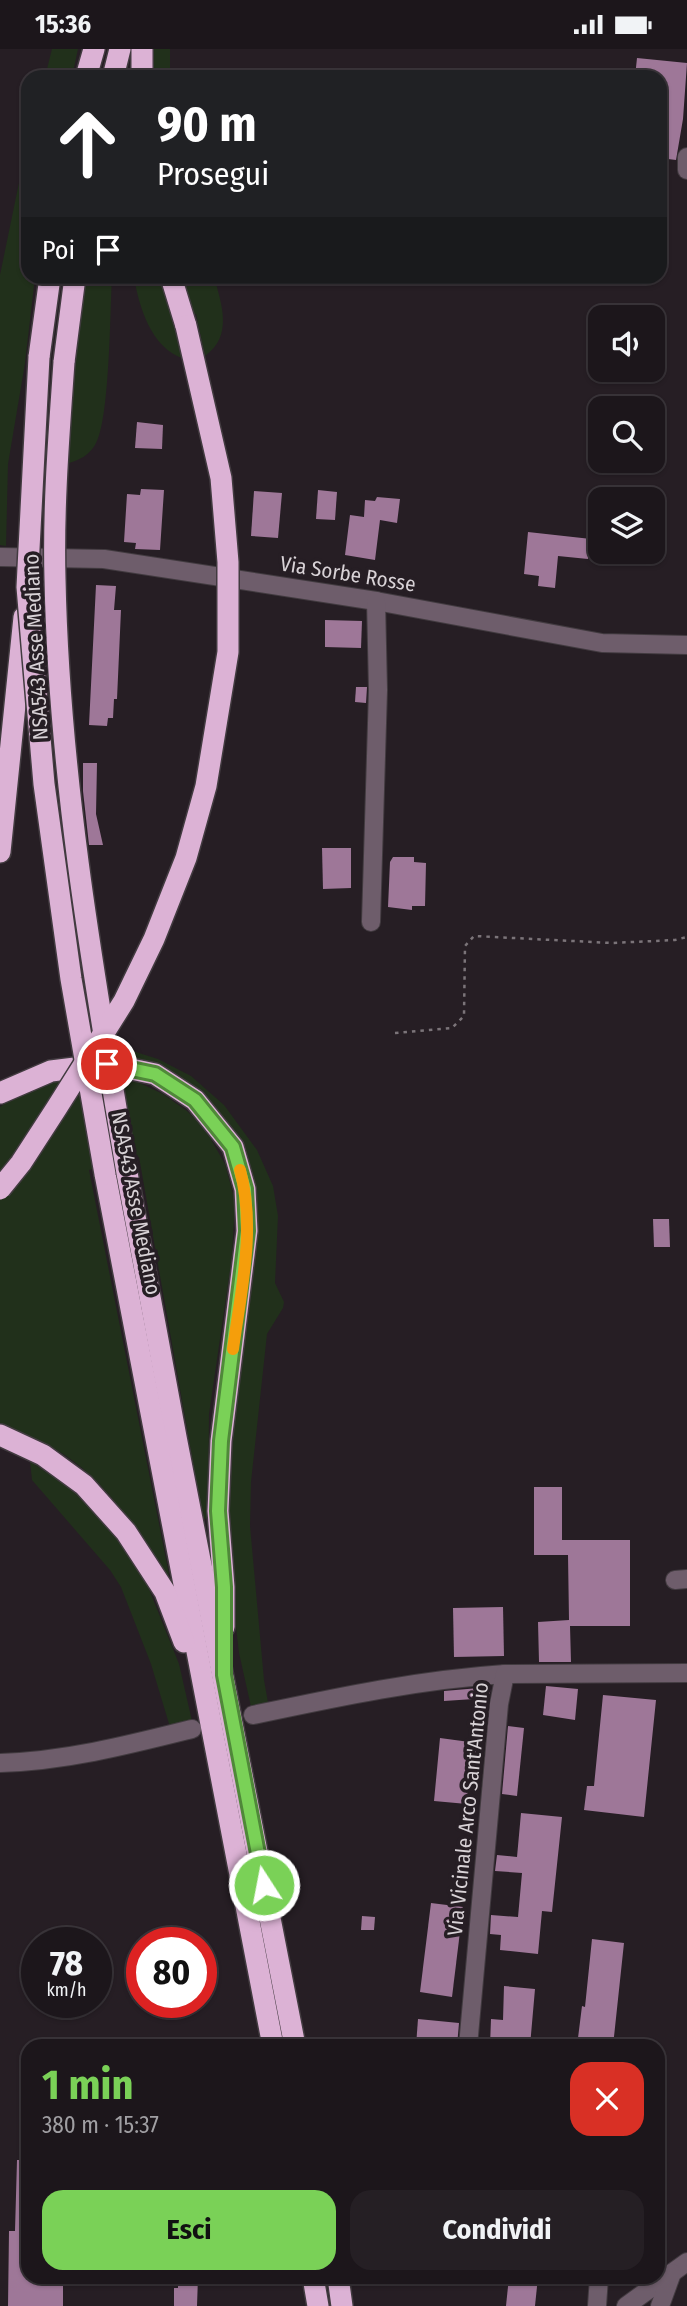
<!DOCTYPE html>
<html lang="it">
<meta charset="utf-8">
<style>
body{margin:0;font-family:"Fira Sans Condensed",sans-serif;background:#251f24;color:#f1f3f6;height:100vh;display:flex;flex-direction:column;font-size:26px;white-space:nowrap}
*{box-sizing:border-box;margin:0}
p{font-size:23px;color:#a09fa3}
.icon{flex:none;width:38px;height:38px;fill:none;stroke:currentColor;stroke-width:2;stroke-linecap:round;stroke-linejoin:round}
.map{position:relative;flex:1;overflow:hidden}
.details{position:absolute;left:21px;top:1990px;width:644px;height:245px;display:flex;flex-direction:column;background:#1c161b;border-radius:21px;box-shadow:0 2px 5px #0004,0 0 0 2px #3a353a}
.details>*{flex:none}
.top-card{position:absolute;left:21px;top:21px;width:646px;height:214px;border-radius:21px;box-shadow:0 2px 5px #0004,0 0 0 2px #3a353a;background:#202124;color:#fff;overflow:hidden}
.fabs{position:absolute;left:588px;top:256px;display:grid;gap:14px}
.fabs a{display:grid;place-items:center;width:77px;height:77px;border-radius:14px;background:#1c161b;box-shadow:0 2px 5px #0004,0 0 0 2px #3a353a;font-size:35px}
.speed{position:absolute;left:21px;top:1878px;display:flex;gap:14px;font-size:35px;font-weight:700;text-align:center}
.speed>*{display:grid;place-content:center;width:91px;height:91px;border-radius:50%;background:#1c161b;box-shadow:0 2px 5px #0004,0 0 0 2px #3a353a;line-height:1}
.speed small{font-size:18px;font-weight:400}
.speed .limit{border:10px solid #d22;background:#fff;color:#111}
.pin{position:absolute;display:grid;place-items:center;width:60px;height:60px;color:#fff;margin:-30px;border:4px solid #fff;border-radius:50%;box-shadow:0 2px 7px #0007}
.me{position:absolute;width:77px;margin:-38px;rotate:349deg;stroke-linejoin:round;filter:drop-shadow(0 0 5px #0008)}
.turn{display:flex;align-items:center;gap:24px;height:147px;padding:0 21px;font-size:32px}
.turn .icon{width:91px;height:91px;stroke-width:2.5}
.turn b{display:block;font-size:49px;line-height:60px}
.then{display:flex;align-items:center;height:66px;padding:0 21px;background:#0003;gap:14px;font-size:26px}
.round{display:grid;place-items:center;flex:none;width:74px;height:74px;border-radius:21px;background:#251f24}
.head{display:flex;align-items:center;justify-content:space-between;height:119px;padding:0 21px}
h1{font-size:42px;font-weight:700;line-height:52px;color:#7ad157}
.primary-button{display:flex;gap:14px;margin-top:auto;padding:14px 21px}
.primary-button a{flex:1;height:80px;border-radius:21px;background:#7ad157;color:#111;font-size:28px;font-weight:700;line-height:80px;text-align:center}
.primary-button a+a{background:#251f24;color:#f1f3f6}
.status{display:flex;justify-content:space-between;align-items:center;height:49px;padding:0 35px;background:#1c161b;direction:ltr}
.status svg{height:19px;fill:currentColor}
.map>svg:first-child{display:block}
.green{fill:#21301b}
.building{fill:#9e7798}
.lines{fill:none;stroke-linecap:round;stroke-linejoin:round}
.minor-casing{stroke:#423b40;stroke-width:20}
.highway-casing{stroke:#423b40;stroke-width:24}
.path{stroke:#7b7479;stroke-width:2.5;stroke-dasharray:3.5 5;stroke-linecap:butt}
.minor{stroke:#6e5d6b;stroke-width:18}
.highway{stroke:#dcb2d5;stroke-width:21}
.highway-bridge-casing{stroke:#423b40;stroke-width:24;stroke-linecap:butt}
.highway-bridge{stroke:#dcb2d5;stroke-width:21}
.route-casing{stroke:#4f8839;stroke-width:18}
.route{stroke:#7ad157;stroke-width:12}
.slow{stroke:#f59e0b;stroke-width:12}
.labels{text-anchor:middle;stroke-width:7;stroke-linejoin:round;paint-order:stroke}
.street-label{font-size:21px;fill:#d8d2d6;stroke:#261e24}
</style>
<div class="status"><b>15:36</b><svg viewBox="0 0 49 12"><path d="M0 12V9h3v3zM5 12V6h3v6zM10 12V3h3v9zM15 12V0h3v12zM26 1h20v11H26zM47 4h2v5h-2z"/></svg></div>
<div class="map">
<svg width="687" height="2257" viewBox="0 0 687 2257">
<rect width="100%" height="100%" fill="#261e24"/>
<g class="green">
<path d="M 52,0 L 78,0 L 72,28 L 45,28 Z"/>
<path d="M 148,0 L 170,0 L 170,28 L 147,28 Z"/>
<path d="M 28,90 L 28,228 L 35,228 L 25,314 L 8,415 L 6,497 L 0,496 L 0,226 Z"/>
<path d="M 81,228 L 112,228 C 110,259 110,374 95,396 C 89,406 80,411 69,414 L 71,320 Z"/>
<path d="M 134,228 L 165,228 L 184,310 C 151,299 139,258 134,228 Z"/>
<path d="M 181,228 L 214,228 C 222,256 233,287 205,307 L 196,265 L 191,266 Z"/>
<path d="M 123,999 L 158,1010 L 191,1027 L 224,1056 L 257,1101 L 273,1137 L 278,1167 L 275,1234 L 284,1253 L 283,1259 L 267,1285 L 251,1433 L 250,1477 L 264,1631 L 269,1659 L 252,1662 L 239,1604 L 232,1543 L 227,1474 L 227,1425 L 257,1181 L 257,1158 L 250,1124 L 239,1098 L 125,1011 Z"/>
<path d="M 70,1028 L 127,1028 L 163,1045 L 187,1062 L 205,1080 L 225,1115 L 235,1152 L 232,1208 L 209,1365 L 208,1469 L 203,1470 L 139,1108 L 89,1121 L 169,1525 L 167,1531 C 144,1491 111,1439 73,1412 C 63,1404 51,1398 40,1392 L 30,1412 L 71,1440 L 90,1458 L 125,1498 L 145,1530 L 179,1615 L 192,1672 L 170,1678 L 151,1615 L 121,1538 L 110,1521 L 32,1431 L 30,1412 L 0,1398 L 0,1058 C 19,1042 47,1035 70,1028 Z"/>
</g>
<g class="building">
<path d="M 637,9 L 687,14 L 683,70 L 676,111 L 660,109 L 660,28 L 635,28 Z"/>
<path d="M 137,373 L 163,376 L 162,400 L 135,399 Z"/>
<path d="M 141,440 L 164,441 L 160,501 L 135,500 L 136,494 L 124,493 L 127,445 L 140,446 Z"/>
<path d="M 318,441 L 337,443 L 335,471 L 316,470 Z"/>
<path d="M 254,442 L 282,444 L 278,489 L 251,487 Z"/>
<path d="M 377,448 L 400,450 L 397,474 L 380,471 L 375,511 L 345,506 L 350,466 L 364,468 L 365,451 L 375,452 Z"/>
<path d="M 528,483 L 591,490 L 588,510 L 558,507 L 555,539 L 538,537 L 539,527 L 524,525 Z"/>
<path d="M 96,536 L 116,537 L 114,561 L 121,561 L 117,650 L 114,650 L 113,669 L 108,669 L 107,677 L 89,676 Z"/>
<path d="M 325,571 L 362,572 L 361,599 L 325,598 Z"/>
<path d="M 356,638 L 367,638 L 366,654 L 355,653 Z"/>
<path d="M 83,714 L 97,714 L 96,765 L 103,796 L 89,796 L 83,742 Z"/>
<path d="M 322,799 L 351,799 L 351,839 L 323,840 Z"/>
<path d="M 393,808 L 414,808 L 414,813 L 426,814 L 425,857 L 412,857 L 412,861 L 388,858 L 390,813 Z"/>
<path d="M 653,1170 L 669,1170 L 670,1198 L 654,1198 Z"/>
<path d="M 534,1438 L 562,1438 L 562,1491 L 630,1491 L 630,1577 L 570,1577 L 571,1613 L 539,1613 L 538,1573 L 569,1571 L 568,1506 L 534,1506 Z"/>
<path d="M 503,1558 L 504,1607 L 454,1608 L 453,1559 Z"/>
<path d="M 546,1637 L 578,1640 L 575,1671 L 543,1666 Z"/>
<path d="M 491,1638 L 489,1649 L 444,1652 L 444,1642 Z"/>
<path d="M 603,1646 L 656,1651 L 644,1768 L 584,1761 L 587,1737 L 594,1737 Z"/>
<path d="M 508,1677 L 524,1679 L 517,1747 L 502,1745 Z"/>
<path d="M 440,1689 L 477,1694 L 475,1710 L 469,1709 L 467,1755 L 434,1752 Z"/>
<path d="M 521,1764 L 562,1768 L 552,1863 L 542,1862 L 538,1905 L 500,1901 L 501,1886 L 490,1885 L 491,1866 L 518,1868 L 522,1824 L 495,1822 L 497,1806 L 517,1808 Z"/>
<path d="M 431,1854 L 463,1858 L 452,1948 L 420,1943 Z"/>
<path d="M 362,1867 L 375,1868 L 374,1881 L 361,1881 Z"/>
<path d="M 592,1890 L 624,1894 L 613,1997 L 577,1997 L 582,1957 L 585,1958 Z"/>
<path d="M 504,1937 L 535,1940 L 530,1997 L 490,1997 L 491,1970 L 503,1971 Z"/>
<path d="M 418,1970 L 459,1974 L 457,1997 L 416,1997 Z"/>
<path d="M 17,2111 L 28,2111 L 28,2228 L 63,2228 L 63,2257 L 8,2257 L 9,2182 L 15,2182 Z"/>
<path d="M 178,2228 L 198,2228 L 197,2257 L 174,2257 L 174,2239 L 178,2239 Z"/>
<path d="M 509,2228 L 538,2228 L 535,2257 L 506,2257 Z"/>
</g>
<g class="lines">
<defs>
<g id="minor">
<path d="M 687,108 L 687,121"/>
<path d="M 0,508 L 104,510 L 376,552 L 602,594 L 687,596"/>
<path d="M 371,873 L 378,641 L 376,552"/>
<path d="M 675,1531 L 687,1530"/>
<path d="M 253,1666 C 338,1648 417,1631 505,1625"/>
<path d="M 0,1714 C 66,1712 128,1696 192,1680"/>
<path d="M 468,1997 L 499,1655 L 505,1625 L 687,1624"/>
<path d="M 597,2257 L 599,2228"/>
<path d="M 626,2257 L 687,2213"/>
<path d="M 660,2257 L 672,2224"/>
</g>
<g id="highway">
<path d="M 86,28 L 94,0"/>
<path d="M 113,28 L 120,0"/>
<path d="M 142,28 L 142,0"/>
<path d="M 171,228 L 186,277"/>
<path d="M 39,308 L 50,228"/>
<path d="M 64,313 L 75,228"/>
<path d="M 0,803 L 24,568"/>
<path d="M 0,1044 L 51,1022 L 107,1015 L 155,1025 L 195,1051 L 233,1098 L 245,1140 L 247,1182 L 221,1392 L 218,1462 L 224,1538 L 224,1578"/>
<path d="M 127,1124 L 176,1388 L 295,1997"/>
<path d="M 105,1125 L 273,1997"/>
<path d="M 0,1386 L 43,1406 L 84,1436 L 126,1483 L 165,1543 L 184,1593"/>
<path d="M 313,2228 L 318,2257"/>
<path d="M 338,2228 L 342,2257"/>
</g>
</defs>
<use href="#minor" class="minor-casing"/>
<use href="#highway" class="highway-casing"/>
<path class="path" d="M 395,984 L 452,979 L 464,967 L 465,897 L 474,887 L 612,894 L 675,891 L 687,888"/>
<use href="#minor" class="minor"/>
<use href="#highway" class="highway"/>
<defs>
<g id="highway-bridge">
<path d="M 39,308 L 27,538 L 44,735 L 71,930 L 105,1125"/>
<path d="M 64,313 C 59,385 53,458 55,530 C 59,730 94,928 127,1124"/>
<path d="M 0,1140 L 21,1114 L 56,1060 L 124,952 L 154,890 L 186,809 L 206,737 L 228,603 L 228,513 L 221,429 L 186,277"/>
</g>
</defs>
<use href="#highway-bridge" class="highway-bridge-casing"/>
<use href="#highway-bridge" class="highway-bridge"/>
</g>
<g class="lines">
<defs>
<path id="route" d="M 107,1015 L 155,1025 L 195,1051 L 233,1098 L 245,1140 L 247,1182 L 221,1392 L 218,1462 L 224,1538 L 224,1626 L 264,1836"/>
</defs>
<use href="#route" class="route-casing"/>
<use href="#route" class="route"/>
<path class="slow" d="M 233,1300 C 241,1241 256,1179 240,1121"/>
</g>
<g class="labels">
<g class="street-label">
<text transform="translate(348 525) rotate(9)" y="7">Via Sorbe Rosse</text>
<text transform="translate(36 598) rotate(-93)" y="7">NSA543 Asse Mediano</text>
<text transform="translate(136 1154) rotate(79)" y="7">NSA543 Asse Mediano</text>
<text transform="translate(468 1760) rotate(-84)" y="7">Via Vicinale Arco Sant'Antonio</text>
</g>
</g>
</svg>
<div class="fabs">
<a><svg class="icon" aria-label="sound" viewBox="0 0 24 24"><path d="M4 9h4l5-4v14l-5-4H4zM17 9q2 3 0 6"/></svg></a>
<a><svg class="icon" aria-label="search" viewBox="0 0 24 24"><circle cx="10" cy="10" r="6"/><path d="M15 15l6 6"/></svg></a>
<a><svg class="icon" aria-label="layers" viewBox="0 0 24 24"><path d="M12 4l9 5-9 5-9-5zM3 14l9 5 9-5"/></svg></a>
</div>
<div class="speed"><div>78<small>km/h</small></div><div class="limit">80</div></div>
<div class="pin" style="left:107px;top:1015px;background:#d93025"><svg class="icon" aria-label="arrive" viewBox="0 0 24 24"><path d="M6 21V4h12l-3 4 3 4H6"/></svg></div>
<svg class="me" style="left:264px;top:1836px" viewBox="-20 -20 40 40"><circle r="17" fill="#7ad157" stroke="#fff" stroke-width="3"/><path d="M0-11L8 9 0 5-8 9z" fill="#fff"/></svg>
<div class="top-card">
<div class="turn"><svg class="icon" aria-label="ahead" viewBox="0 0 24 24"><path d="M12 20V5M6 11l6-6 6 6"/></svg><div><b>90 m</b>Prosegui</div></div>
<div class="then">Poi<svg class="icon" aria-label="arrive" viewBox="0 0 24 24"><path d="M6 21V4h12l-3 4 3 4H6"/></svg></div>
</div>
<section class="details">
<div class="head"><div><h1>1 min</h1><p>380 m · 15:37</p></div><a class="round" style="background:#d93025;color:#fff"><svg class="icon" aria-label="close" viewBox="0 0 24 24"><path d="M6 6l12 12M18 6L6 18"/></svg></a></div>
<div class="primary-button"><a>Esci</a><a>Condividi</a></div>
</section>
</div>
